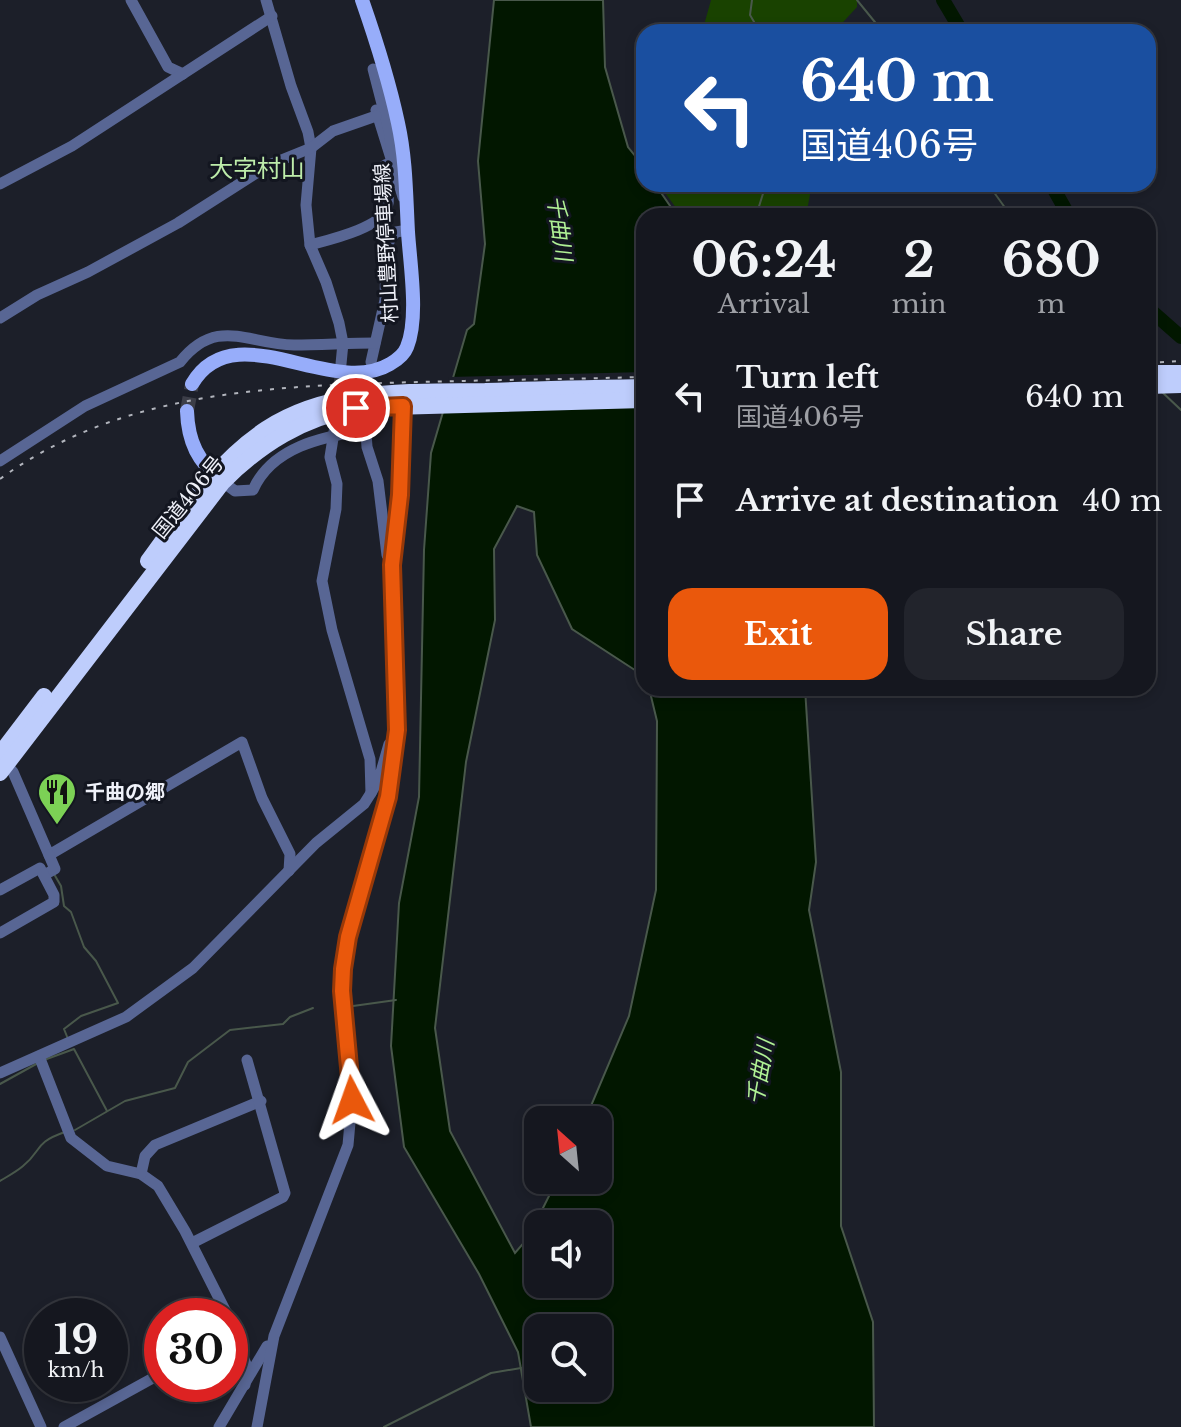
<!DOCTYPE html>
<meta charset="utf-8">
<style>
body{margin:0;font-family:"Libre Baskerville","Noto Sans JP",serif;background:#22242c;color:#f1f3f6;height:100vh;display:flex;flex-direction:column;font-size:30px;white-space:nowrap}
*{box-sizing:border-box;margin:0}
p{font-size:26px;color:#9d9fa4}
.icon{flex:none;width:44px;height:44px;fill:none;stroke:currentColor;stroke-width:2;stroke-linecap:round;stroke-linejoin:round}
.map{position:relative;flex:1;overflow:hidden}
.drawer{position:absolute;left:636px;top:208px;width:520px;height:488px;display:flex;flex-direction:column;background:#15171f;border-radius:24px;box-shadow:0 4px 12px #0003,0 0 0 2px #34363d}
.drawer>*{flex:none}
.top-card{position:absolute;left:636px;top:24px;width:520px;height:168px;border-radius:24px;box-shadow:0 4px 12px #0003,0 0 0 2px #34363d;background:#1a4fa0;color:#fff;overflow:hidden}
.needle{width:52px;rotate:333deg}
.fabs{position:absolute;left:524px;top:1106px;display:grid;gap:16px}
.fabs a{display:grid;place-items:center;width:88px;height:88px;border-radius:16px;background:#15171f;box-shadow:0 4px 12px #0003,0 0 0 2px #34363d;font-size:40px}
.speed{position:absolute;left:24px;top:1298px;display:flex;gap:16px;font-size:40px;font-weight:700;text-align:center}
.speed>*{display:grid;place-content:center;width:104px;height:104px;border-radius:50%;background:#15171f;box-shadow:0 4px 12px #0003,0 0 0 2px #34363d;line-height:1}
.speed small{font-size:20px;font-weight:400}
.speed .limit{border:12px solid #d22;background:#fff;color:#111}
.pin{position:absolute;display:grid;place-items:center;width:68px;height:68px;color:#fff;margin:-34px;border:4px solid #fff;border-radius:50%;box-shadow:0 2px 8px #0007}
.me{position:absolute;width:88px;margin:-44px;rotate:356deg;stroke-linejoin:round;filter:drop-shadow(0 0 6px #0008)}
.turn{display:flex;align-items:center;gap:28px;height:168px;padding:0 32px;font-size:36px}
.turn .icon{width:104px;height:104px;stroke-width:2.5}
.turn b{display:block;font-size:56px;line-height:68px}
.eta{display:flex;justify-content:space-evenly;align-items:center;height:136px;text-align:center}
.eta b{font-size:48px;font-weight:700;line-height:56px}
.button{display:flex;gap:16px;margin-top:auto;padding:16px 32px}
.button a{flex:1;height:92px;border-radius:24px;background:#ea580c;color:#fff;font-size:32px;font-weight:700;line-height:92px;text-align:center}
.button a+a{background:#22242c;color:#f1f3f6}
ul{padding:0;list-style:none}
li{display:flex;align-items:center;gap:24px;height:104px;padding:0 32px}
li div{flex:1}
li b{display:block;font-size:30px}
li em{font-style:normal}
.map>svg:first-child{display:block}
.green{fill:#194200}
.water{fill:#021700;stroke:#49584b;stroke-width:2;fill-rule:evenodd}
.pier{fill:#1c1f29}
.lines{fill:none;stroke-linecap:round;stroke-linejoin:round}
.stream{stroke:#49584b;stroke-width:2}
.river{stroke:#021700;stroke-width:14}
.minor-tunnel{stroke:#3c3e48;stroke-width:11;stroke-dasharray:11 5.5;stroke-linecap:butt}
.major-tunnel{stroke:#3c3e48;stroke-width:14;stroke-dasharray:14 7;stroke-linecap:butt}
.minor{stroke:#586694;stroke-width:11}
.major{stroke:#97adfa;stroke-width:14}
.highway{stroke:#becdfc;stroke-width:16}
.rail{stroke:#b2b5bd;stroke-width:2;stroke-dasharray:4 8;stroke-linecap:butt}
.route-casing{stroke:#983908;stroke-width:20}
.route{stroke:#ea580c;stroke-width:14}
.labels{text-anchor:middle;stroke-width:6;stroke-linejoin:round;paint-order:stroke}
.street-label{font-size:20px;fill:#eff1f9;stroke:#131620}
.poi-label{font-size:20px;font-weight:bold;fill:#eff1f9;stroke:#131620;text-anchor:start}
.water-label{font-size:22px;font-style:italic;fill:#b0f195;stroke:#131620}
.quarter-label{font-size:24px;fill:#bdecaa;stroke:#131620}
</style>
<div class="map">
<svg width="1181" height="1427" viewBox="0 0 1181 1427">
<rect width="100%" height="100%" fill="#1c1f29"/>
<g class="green">
<path d="M 711,0 L 857,0 L 857,7 L 834,32 L 702,32 Z"/>
<path d="M 662,184 L 812,184 L 806,216 L 682,216 L 663,190 Z"/>
</g>
<path class="water" d="M 494,0 L 603,0 L 605,67 L 628,147 L 644,167 L 644,184 L 655,184 L 677,216 L 644,216 L 644,676 L 572,629 L 537,555 L 534,512 L 517,506 L 494,549 L 495,620 L 466,762 L 435,1028 L 450,1131 L 515,1253 L 528,1238 L 557,1180 L 598,1180 L 598,1120 L 585,1120 L 629,1016 L 656,890 L 657,721 L 649,688 L 805,688 L 816,862 L 809,910 L 841,1072 L 841,1226 L 873,1322 L 874,1427 L 531,1427 L 518,1352 L 479,1274 L 404,1147 L 391,1046 L 399,903 L 419,797 L 424,550 L 431,453 L 467,330 L 474,324 L 485,244 L 478,161 ZM 538,1224 L 598,1224 L 598,1284 L 538,1284 ZM 538,1328 L 598,1328 L 598,1388 L 538,1388 Z"/>
<path class="pier" d="M 644,372 L 644,407 L 439,413 L 449,377 Z"/>
<g class="lines">
<g class="stream">
<path d="M 752,0 L 750,15 L 760,32"/>
<path d="M 857,0 L 883,32"/>
<path d="M 988,184 L 1011,216"/>
<path d="M 756,216 L 766,184"/>
<path d="M 1162,392 L 1181,410"/>
<path d="M 54,874 L 61,886 L 64,906 L 71,912 L 84,947 L 96,961 L 118,1003 L 81,1016 L 64,1029 L 68,1039"/>
<path d="M 353,1006 L 396,1000"/>
<path d="M 44,1060 L 74,1049 L 107,1111"/>
<path d="M 0,1084 L 38,1063"/>
<path d="M 75,1130 L 125,1101 L 175,1088 L 188,1062 L 230,1030 L 283,1024 L 290,1017 L 313,1008"/>
<path d="M 0,1181 C 8,1176 16,1172 23,1166 C 43,1150 33,1143 65,1132"/>
<path d="M 384,1427 L 491,1373 L 521,1368"/>
</g>
<g class="river">
<path d="M 943,0 L 962,32"/>
<path d="M 1051,184 L 1069,216"/>
<path d="M 1148,308 L 1181,337"/>
</g>
<path class="minor-tunnel" d="M 337,405 L 341,367"/>
<path class="major-tunnel" d="M 187,411 L 192,384"/>
<g class="minor">
<path d="M 131,0 L 168,67 L 183,74"/>
<path d="M 266,0 L 291,86 L 308,132 L 311,148 L 306,205 L 310,245 L 326,282 L 339,323 L 343,343 L 341,364"/>
<path d="M 376,110 L 403,197"/>
<path d="M 0,184 L 72,146 L 272,16"/>
<path d="M 310,245 C 328,240 381,228 387,208 C 392,193 382,179 385,165 L 392,162 L 390,135 L 373,69"/>
<path d="M 0,318 L 37,295 L 88,272 L 178,223 L 269,165 L 311,148 L 333,131 L 376,116"/>
<path d="M 371,362 L 385,300 L 386,252 L 390,239 L 396,232 L 408,230"/>
<path d="M 365,419 L 367,447 L 378,481 L 387,555"/>
<path d="M 335,426 L 330,457 L 337,484 L 336,509 L 322,581 L 332,630 L 370,759 L 371,793 L 379,779 L 389,744"/>
<path d="M 0,461 L 85,406 L 180,362 C 217,316 247,344 294,345 C 321,345 348,343 375,343"/>
<path d="M 223,482 L 235,491 L 253,490 C 272,447 322,437 364,430"/>
<path d="M 4,762 L 13,772 L 49,855 L 242,742 L 262,798 L 290,854 L 289,871"/>
<path d="M 44,875 L 55,869 L 49,855"/>
<path d="M 0,890 L 40,868 L 54,895 L 54,902 L 0,933"/>
<path d="M 39,1056 L 71,1138 L 107,1166 L 141,1174 L 158,1186 L 185,1231 L 228,1316"/>
<path d="M 0,1073 L 126,1017 L 193,968 L 316,843 L 364,804 L 371,793"/>
<path d="M 141,1174 L 145,1156 L 155,1145 L 261,1101"/>
<path d="M 192,1243 L 283,1197 L 285,1193 L 247,1060"/>
<path d="M 230,1325 L 246,1364 L 245,1385"/>
<path d="M 0,1337 L 41,1427"/>
<path d="M 64,1427 L 162,1373"/>
<path d="M 219,1427 L 267,1346"/>
<path d="M 257,1427 L 274,1336 L 348,1145 L 352,1100 L 342,991 L 343,969 L 348,937 L 388,797 L 397,730 L 392,565 L 400,495 L 403,406"/>
</g>
<g class="major">
<path d="M 192,384 C 234,312 332,399 390,364 C 397,360 404,355 407,347 C 419,318 410,264 408,232 C 406,195 406,159 398,123 C 389,81 376,40 362,0"/>
<path d="M 187,411 C 188,442 198,462 222,481"/>
</g>
<g class="highway">
<path d="M 1148,373 L 1181,373"/>
<path d="M 1148,386 L 1181,385"/>
<path d="M 148,561 C 183,513 216,462 266,429 C 330,387 412,392 485,391 C 538,389 591,388 644,387"/>
<path d="M 0,754 L 44,696"/>
<path d="M 0,773 L 223,482 C 262,443 302,419 356,408 L 644,400"/>
</g>
<g class="rail">
<path d="M 1148,363 L 1181,361"/>
<path d="M 0,479 C 122,390 274,386 419,382 C 494,380 569,379 644,377"/>
</g>
</g>
<g class="lines">
<defs>
<path id="route" d="M 352,1100 L 342,991 L 343,969 L 348,937 L 388,797 L 397,730 L 392,565 L 400,495 L 403,406 L 356,408"/>
</defs>
<use href="#route" class="route-casing"/>
<use href="#route" class="route"/>
</g>
<defs>
<symbol id="restaurant-pin" viewBox="-11 -11 22 30"><path d="M0 17L-7.5 6A9.5 9.5 0 1 1 7.5 6Z" fill="#7cd155" stroke="#131620"/><path d="M-5-6h1v4h1v-4h1v4h1v-4h1v5L-1.5 .5V6h-2V.5L-5-1ZM5-6V6H3V1.5H1.5Q1.5-4 5-6Z" fill="#111"/></symbol>
</defs>
<g fill-rule="evenodd">
<use href="#restaurant-pin" x="35" y="770" width="44" height="60"/>
</g>
<g class="labels">
<g class="street-label">
<text transform="translate(386 243) rotate(-93)" y="7">村山豊野停車場線</text>
<text transform="translate(188 497) rotate(-51)" y="7">国道406号</text>
</g>
<g class="poi-label">
<text x="85" y="799">千曲の郷</text>
</g>
<g class="water-label">
<text transform="translate(560 228) rotate(82)" y="8">千曲川</text>
<text transform="translate(760 1072) rotate(-80)" y="8">千曲川</text>
</g>
<g class="quarter-label">
<text x="257" y="177">大字村山</text>
</g>
</g>
</svg>
<div class="fabs">
<a><svg class="needle" viewBox="-14 -14 28 28"><path d="M0-13l5 13h-10z" fill="#e53935"/><path d="M0 13l5-13h-10z" fill="#9d9fa4"/></svg></a>
<a><svg class="icon" aria-label="sound" viewBox="0 0 24 24"><path d="M4 9h4l5-4v14l-5-4H4zM17 9q2 3 0 6"/></svg></a>
<a><svg class="icon" aria-label="search" viewBox="0 0 24 24"><circle cx="10" cy="10" r="6"/><path d="M15 15l6 6"/></svg></a>
</div>
<div class="speed"><div>19<small>km/h</small></div><div class="limit">30</div></div>
<div class="pin" style="left:356px;top:408px;background:#d93025"><svg class="icon" aria-label="arrive" viewBox="0 0 24 24"><path d="M6 21V4h12l-3 4 3 4H6"/></svg></div>
<svg class="me" style="left:352px;top:1100px" viewBox="-20 -20 40 40"><path d="M0-17L14 15 0 8-14 15z" fill="#ea580c" stroke="#fff" stroke-width="4"/></svg>
<div class="top-card">
<div class="turn"><svg class="icon" aria-label="left" viewBox="0 0 24 24"><path d="M17 20v-9H6M10 6l-5 5 5 5"/></svg><div><b>640 m</b>国道406号</div></div>
</div>
<section class="drawer">
<div class="eta">
<div><b>06:24</b><p>Arrival</p></div>
<div><b>2</b><p>min</p></div>
<div><b>680</b><p>m</p></div>
</div>
<ul>
<li><svg class="icon" aria-label="left" viewBox="0 0 24 24"><path d="M17 20v-9H6M10 6l-5 5 5 5"/></svg><div><b>Turn left</b><p>国道406号</p></div><em>640 m</em></li>
<li><svg class="icon" aria-label="arrive" viewBox="0 0 24 24"><path d="M6 21V4h12l-3 4 3 4H6"/></svg><div><b>Arrive at destination</b></div><em>40 m</em></li>
</ul>
<div class="button"><a>Exit</a><a>Share</a></div>
</section>
</div>
